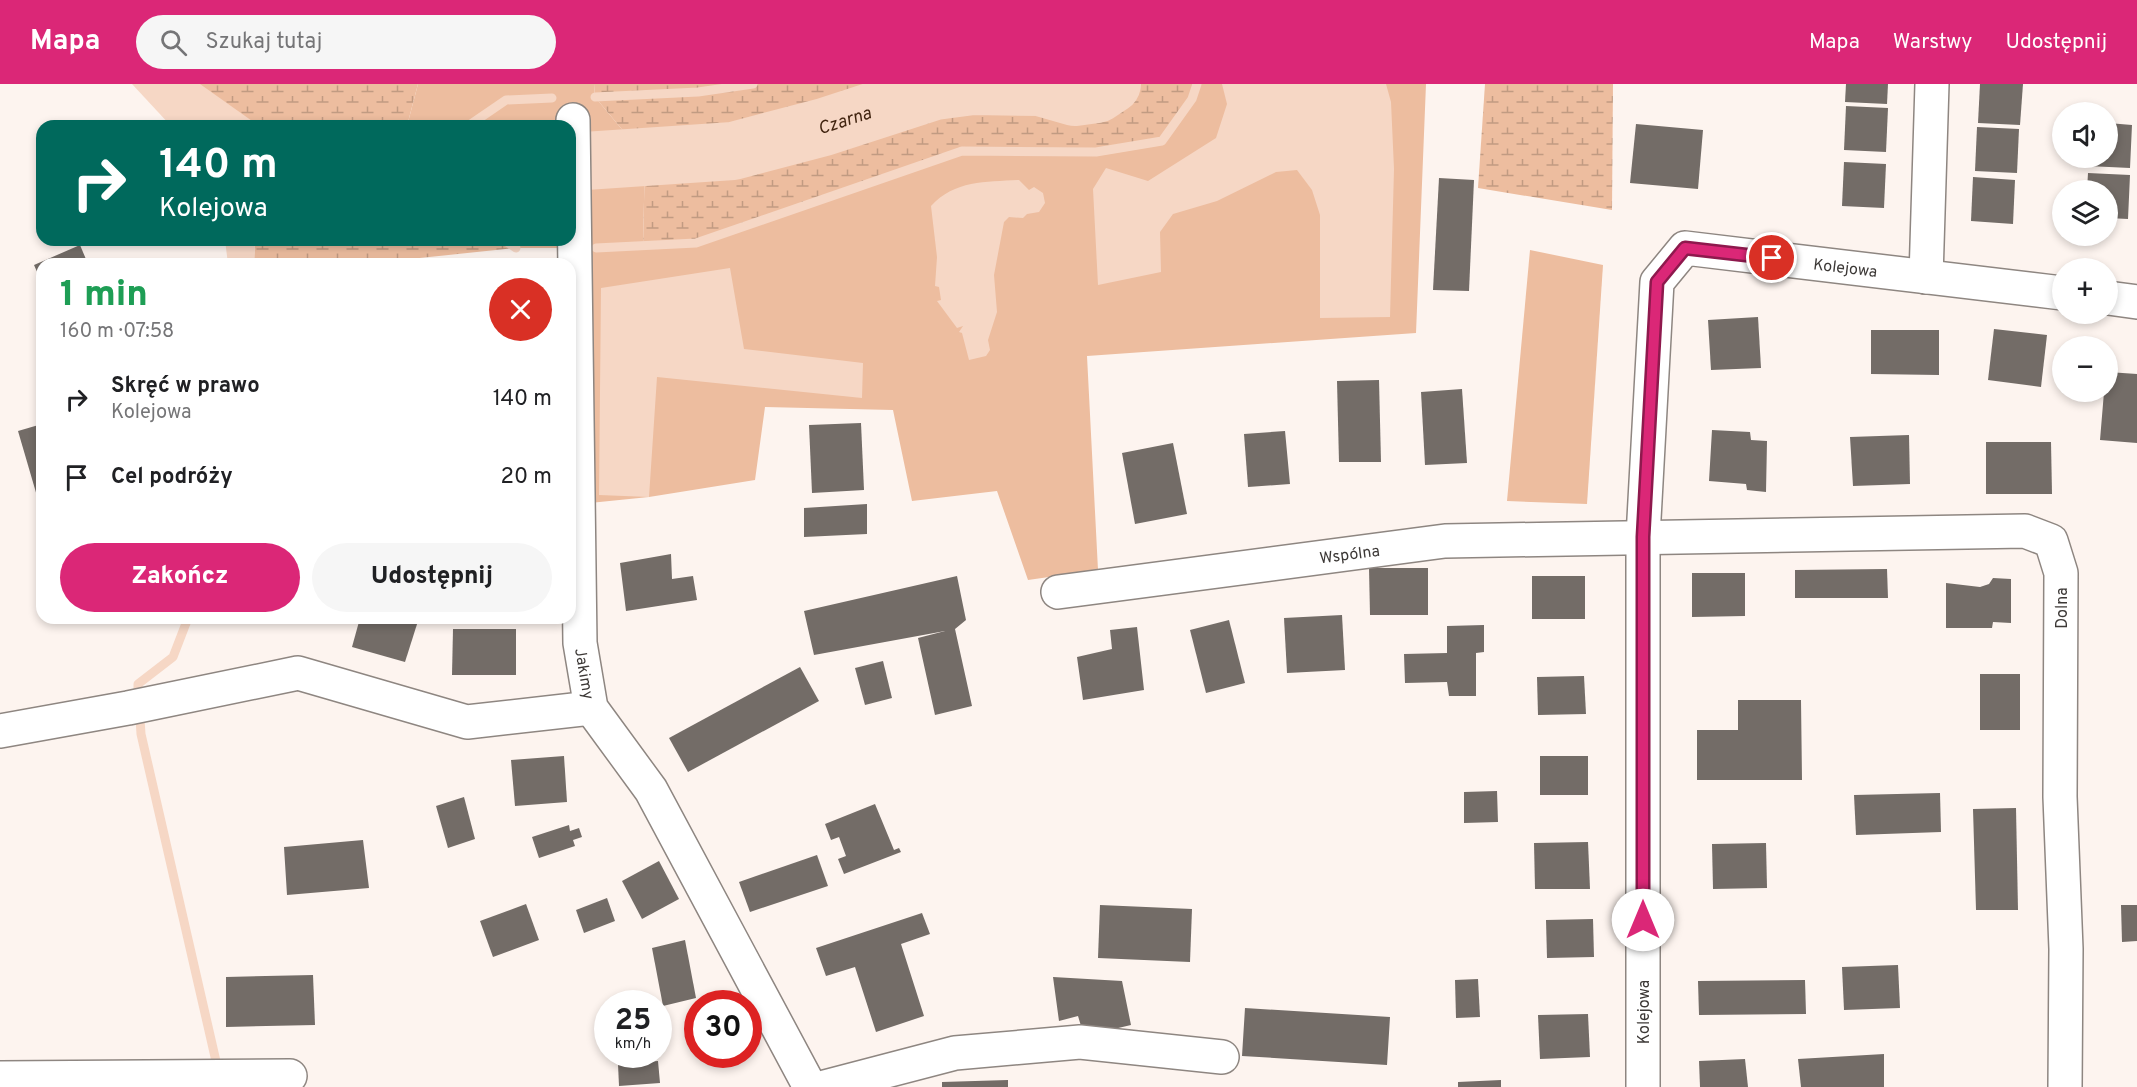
<!DOCTYPE html>
<html lang="pl">
<meta charset="utf-8">
<style>
body{margin:0;font-family:Overpass,sans-serif;background:#f6f6f6;color:#202124;height:100vh;display:flex;flex-direction:column;font-size:22px;white-space:nowrap}
*{box-sizing:border-box;margin:0}
p{font-size:20px;color:#757577}
.icon{flex:none;width:33px;height:33px;fill:none;stroke:currentColor;stroke-width:2;stroke-linecap:round;stroke-linejoin:round}
.map{position:relative;flex:1;overflow:hidden}
.sheet{position:absolute;left:36px;top:174px;width:540px;height:366px;display:flex;flex-direction:column;background:#fff;border-radius:18px;box-shadow:0 3px 9px #0003}
.sheet>*{flex:none}
.banner{position:absolute;left:36px;top:36px;width:540px;height:126px;border-radius:18px;box-shadow:0 3px 9px #0003;background:#00695c;color:#fff;overflow:hidden}
.fabs{position:absolute;left:2052px;top:18px;display:grid;gap:12px}
.fabs a{display:grid;place-items:center;width:66px;height:66px;border-radius:50%;background:#fff;box-shadow:0 3px 9px #0003;font-size:30px}
.speed{position:absolute;left:594px;top:906px;display:flex;gap:12px;font-size:30px;font-weight:700;text-align:center}
.speed>*{display:grid;place-content:center;width:78px;height:78px;border-radius:50%;background:#fff;box-shadow:0 3px 9px #0003;line-height:1}
.speed small{font-size:15px;font-weight:400}
.speed .limit{border:9px solid #d22;background:#fff;color:#111}
.pin{position:absolute;display:grid;place-items:center;width:51px;height:51px;color:#fff;margin:-26px;border:3px solid #fff;border-radius:50%;box-shadow:0 2px 6px #0007}
.me{position:absolute;width:66px;margin:-33px;rotate:0deg;stroke-linejoin:round;filter:drop-shadow(0 0 4px #0008)}
.turn{display:flex;align-items:center;gap:21px;height:126px;padding:0 24px;font-size:27px}
.turn .icon{width:78px;height:78px;stroke-width:2.5}
.turn b{display:block;font-size:42px;line-height:51px}
.round{display:grid;place-items:center;flex:none;width:63px;height:63px;border-radius:32px;background:#f6f6f6}
.head{display:flex;align-items:center;justify-content:space-between;height:102px;padding:0 24px}
h1{font-size:36px;font-weight:800;line-height:45px;color:#1e9e55}
.action{display:flex;gap:12px;margin-top:auto;padding:12px 24px}
.action a{flex:1;height:69px;border-radius:36px;background:#db2777;color:#fff;font-size:24px;font-weight:800;line-height:69px;text-align:center}
.action a+a{background:#f6f6f6;color:#202124}
ul{padding:0;list-style:none}
li{display:flex;align-items:center;gap:18px;height:78px;padding:0 24px}
li div{flex:1}
li b{display:block;font-size:22px}
li em{font-style:normal}
header{display:flex;align-items:center;gap:36px;box-sizing:border-box;height:84px;padding:0 30px;background:#db2777;color:#fff}
header strong{font-size:28px}
nav{display:flex;gap:33px;margin-inline-start:auto;font-size:21px}
.search{width:420px;height:54px;background:#f6f6f6;display:flex;align-items:center;gap:15px;box-sizing:border-box;padding:0 21px;border-radius:33px;color:#757577;font-size:22px}
.map>svg:first-child{display:block}
.green{fill:#edbd9f}
.wetland{fill:url(#wetland-marsh)}
.water{fill:#f6d7c5}
.lines{fill:none;stroke-linecap:round;stroke-linejoin:round}
.stream{stroke:#f6d7c5;stroke-width:9}
.river{stroke:#f6d7c5;stroke-width:58}
.building{fill:#736c67}
.minor-casing{stroke:#8e8681;stroke-width:36}
.minor{stroke:#fff;stroke-width:33}
.route-casing{stroke:#8e194d;stroke-width:15}
.route{stroke:#db2777;stroke-width:10}
.labels{text-anchor:middle;stroke-width:6;stroke-linejoin:round;paint-order:stroke}
.street-label{font-size:16px;fill:#3c3836;stroke:#fff}
.water-label{font-size:18px;font-style:italic;fill:#412410;stroke:#fff}
</style>
<header>
<strong>Mapa</strong>
<div class="search"><svg class="icon" aria-label="search" viewBox="0 0 24 24"><circle cx="10" cy="10" r="6"/><path d="M15 15l6 6"/></svg>Szukaj tutaj</div>
<nav><a>Mapa</a><a>Warstwy</a><a>Udostępnij</a></nav>
</header>
<div class="map">
<svg width="2137" height="1003" viewBox="0 0 2137 1003">
<defs>
<pattern id="wetland-marsh" width="20" height="14" patternUnits="userSpaceOnUse" patternTransform="scale(1.5)"><rect width="20" height="14" fill="#edbd9f"/><path d="M1 5h8M5 5V1M11 12h8M15 12V8" fill="none" stroke="#c19b82"/></pattern>
</defs>
<rect width="100%" height="100%" fill="#fdf4ef"/>
<g class="green">
<path d="M 418,0 L 594,0 L 595,13 L 645,73 L 643,162 L 696,159 L 962,67 L 1096,68 L 1192,15 L 1197,0 L 1426,0 L 1416,249 L 1087,272 L 1098,486 L 1028,496 L 997,407 L 912,417 L 893,326 L 765,323 L 755,396 L 649,413 L 570,421 L 565,164 L 516,164 L 504,156 L 570,156 L 570,42 L 407,42 Z"/>
<path d="M 1530,166 L 1603,181 L 1587,420 L 1507,417 Z"/>
</g>
<g class="wetland">
<path d="M 174,0 L 418,0 L 407,42 L 224,42 Z"/>
<path d="M 594,0 L 1197,0 L 1192,15 L 1162,57 L 1096,68 L 962,67 L 696,159 L 643,162 L 645,73 L 595,13 Z"/>
<path d="M 1485,0 L 1613,0 L 1612,126 L 1478,104 Z"/>
<path d="M 255,156 L 509,156 L 516,164 L 410,175 L 398,180 L 254,180 Z"/>
</g>
<g class="water">
<path d="M 132,0 L 200,0 L 259,42 L 171,42 Z"/>
<path d="M 1222,0 L 1386,0 L 1391,18 L 1394,85 L 1390,233 L 1320,234 L 1320,131 L 1312,106 L 1297,86 L 1276,88 L 1217,117 L 1173,130 L 1160,148 L 1161,188 L 1098,201 L 1093,105 L 1106,84 L 1148,97 L 1216,54 L 1227,20 Z"/>
<path d="M 1019,96 L 1029,106 L 1034,103 L 1043,109 L 1045,119 L 1039,128 L 1027,130 L 1023,134 L 1009,133 L 1004,138 L 994,191 L 997,228 L 988,256 L 990,266 L 986,272 L 969,276 L 962,249 L 959,248 L 963,242 L 957,244 L 937,217 L 941,216 L 939,203 L 935,202 L 937,173 L 931,122 C 955,96 986,98 1019,96 Z"/>
<path d="M 225,156 L 255,156 L 254,180 L 228,180 Z"/>
<path d="M 730,184 L 744,265 L 863,279 L 862,314 L 657,293 L 649,413 L 599,411 L 601,204 Z"/>
</g>
<g class="lines">
<g class="stream">
<path d="M 595,13 L 698,8 L 753,0"/>
<path d="M 468,42 L 506,16 L 552,14"/>
<path d="M 504,156 L 516,164"/>
<path d="M 596,164 L 696,159 L 962,67 L 1096,68 L 1162,57 L 1192,15 L 1197,0"/>
<path d="M 138,609 L 138,600 L 173,573 L 188,534"/>
<path d="M 140,635 L 141,650 L 218,986"/>
</g>
<path class="river" id="s1" d="M 570,78 L 733,67 L 824,43 L 935,7 L 973,2 L 1040,3 L 1075,13 L 1097,10 L 1112,0"/>
</g>
<g class="building">
<path d="M 1846,0 L 1888,0 L 1887,20 L 1845,18 Z"/>
<path d="M 1980,0 L 2023,0 L 2020,41 L 1978,39 Z"/>
<path d="M 1846,22 L 1888,24 L 1886,68 L 1844,66 Z"/>
<path d="M 2108,39 L 2132,41 L 2130,84 L 2088,82 L 2088,74 L 2108,74 Z"/>
<path d="M 1636,40 L 1703,46 L 1698,105 L 1630,99 Z"/>
<path d="M 1977,43 L 2019,45 L 2017,89 L 1975,87 Z"/>
<path d="M 1844,78 L 1886,80 L 1884,124 L 1842,122 Z"/>
<path d="M 2088,89 L 2130,91 L 2128,135 L 2108,134 L 2108,106 L 2087,106 Z"/>
<path d="M 1973,93 L 2015,96 L 2013,140 L 1971,137 Z"/>
<path d="M 1439,94 L 1474,96 L 1469,207 L 1433,206 Z"/>
<path d="M 80,161 L 88,180 L 42,180 L 42,199 L 34,181 Z"/>
<path d="M 1758,233 L 1761,284 L 1711,286 L 1708,236 Z"/>
<path d="M 1994,245 L 2047,251 L 2041,303 L 1988,296 Z"/>
<path d="M 1871,246 L 1939,246 L 1939,291 L 1871,290 Z"/>
<path d="M 2108,288 L 2137,290 L 2137,359 L 2100,356 L 2104,308 L 2108,308 Z"/>
<path d="M 1379,296 L 1381,378 L 1339,378 L 1337,297 Z"/>
<path d="M 1462,305 L 1467,379 L 1425,381 L 1421,308 Z"/>
<path d="M 861,339 L 864,406 L 812,409 L 809,341 Z"/>
<path d="M 42,340 L 42,411 L 37,412 L 18,347 Z"/>
<path d="M 1712,346 L 1750,348 L 1751,356 L 1767,357 L 1766,408 L 1747,406 L 1746,400 L 1709,397 Z"/>
<path d="M 1285,347 L 1290,400 L 1248,403 L 1244,350 Z"/>
<path d="M 1909,351 L 1910,400 L 1853,402 L 1850,353 Z"/>
<path d="M 1986,358 L 2051,358 L 2052,410 L 1986,410 Z"/>
<path d="M 1173,359 L 1187,430 L 1135,440 L 1122,369 Z"/>
<path d="M 867,420 L 867,450 L 804,453 L 804,424 Z"/>
<path d="M 671,470 L 672,495 L 693,492 L 697,516 L 626,527 L 620,479 Z"/>
<path d="M 1369,484 L 1428,484 L 1428,531 L 1370,531 Z"/>
<path d="M 1887,485 L 1888,514 L 1795,514 L 1795,486 Z"/>
<path d="M 1692,489 L 1745,489 L 1745,532 L 1692,533 Z"/>
<path d="M 957,492 L 966,536 L 955,545 L 972,622 L 935,631 L 918,554 L 945,547 L 814,571 L 804,527 Z"/>
<rect x="1532" y="492" width="53" height="43"/>
<path d="M 1993,494 L 2011,495 L 2011,539 L 1993,538 L 1992,544 L 1946,544 L 1946,499 L 1980,503 L 1989,500 Z"/>
<path d="M 1342,531 L 1345,586 L 1287,589 L 1284,534 Z"/>
<path d="M 360,534 L 406,534 L 418,537 L 405,578 L 352,563 Z"/>
<path d="M 1229,536 L 1245,599 L 1206,609 L 1190,546 Z"/>
<path d="M 1484,541 L 1484,568 L 1476,569 L 1476,612 L 1449,612 L 1447,598 L 1405,599 L 1404,570 L 1447,569 L 1447,542 Z"/>
<path d="M 1137,543 L 1144,606 L 1083,616 L 1077,573 L 1112,565 L 1110,546 Z"/>
<path d="M 453,545 L 516,545 L 516,591 L 452,591 Z"/>
<path d="M 883,577 L 892,614 L 865,621 L 855,584 Z"/>
<path d="M 800,583 L 819,617 L 688,688 L 669,654 Z"/>
<rect x="1980" y="590" width="40" height="56"/>
<path d="M 1584,592 L 1586,630 L 1538,631 L 1537,593 Z"/>
<path d="M 1738,616 L 1801,616 L 1802,696 L 1697,696 L 1697,646 L 1738,646 Z"/>
<path d="M 564,672 L 567,718 L 515,722 L 511,676 Z"/>
<rect x="1540" y="672" width="48" height="39"/>
<path d="M 1497,707 L 1498,738 L 1464,739 L 1464,708 Z"/>
<path d="M 1940,709 L 1941,748 L 1856,751 L 1854,711 Z"/>
<path d="M 464,713 L 475,755 L 448,764 L 436,722 Z"/>
<path d="M 875,720 L 894,766 L 899,764 L 901,768 L 844,790 L 838,775 L 846,772 L 839,753 L 831,756 L 825,740 Z"/>
<path d="M 2016,724 L 2018,826 L 1976,826 L 1973,725 Z"/>
<path d="M 569,741 L 570,747 L 579,744 L 582,753 L 573,756 L 575,762 L 539,774 L 532,753 Z"/>
<path d="M 363,756 L 369,804 L 287,811 L 284,763 Z"/>
<path d="M 1588,758 L 1590,805 L 1535,805 L 1534,759 Z"/>
<path d="M 1766,759 L 1767,804 L 1713,805 L 1712,760 Z"/>
<path d="M 817,771 L 828,802 L 750,828 L 739,798 Z"/>
<path d="M 659,777 L 679,815 L 642,835 L 622,797 Z"/>
<path d="M 607,814 L 615,837 L 584,849 L 576,826 Z"/>
<path d="M 526,820 L 539,856 L 493,873 L 480,837 Z"/>
<path d="M 1100,821 L 1192,825 L 1190,878 L 1098,874 Z"/>
<path d="M 2121,821 L 2137,821 L 2137,857 L 2122,858 Z"/>
<path d="M 922,829 L 930,850 L 901,860 L 924,932 L 876,948 L 855,883 L 826,892 L 816,864 Z"/>
<path d="M 1593,835 L 1594,873 L 1547,874 L 1546,836 Z"/>
<path d="M 685,856 L 696,914 L 663,922 L 652,864 Z"/>
<path d="M 1898,881 L 1900,924 L 1844,926 L 1842,883 Z"/>
<path d="M 313,891 L 315,941 L 226,943 L 226,893 Z"/>
<path d="M 1053,893 L 1122,897 L 1131,941 L 1084,952 L 1078,932 L 1059,937 Z"/>
<path d="M 1478,895 L 1480,933 L 1456,934 L 1455,896 Z"/>
<path d="M 1805,896 L 1806,930 L 1699,931 L 1698,897 Z"/>
<path d="M 1245,924 L 1390,933 L 1387,981 L 1242,972 Z"/>
<path d="M 1588,930 L 1590,973 L 1540,975 L 1538,931 Z"/>
<path d="M 1884,970 L 1884,1003 L 1801,1003 L 1798,975 Z"/>
<path d="M 1745,975 L 1748,1003 L 1700,1003 L 1699,977 Z"/>
<path d="M 658,977 L 660,999 L 619,1002 L 618,980 Z"/>
<path d="M 1008,996 L 1008,1003 L 942,1003 L 942,998 Z"/>
<path d="M 1501,996 L 1501,1003 L 1458,1003 L 1458,998 Z"/>
</g>
<g class="lines">
<defs>
<g id="minor">
<path id="s2" d="M 573,36 L 580,559 L 591,624 L 651,706 L 810,1003"/>
<path d="M 1926,193 L 1932,0"/>
<path d="M 2108,214 L 2137,218"/>
<path id="s3" d="M 1058,508 L 1445,457 L 2025,447 L 2051,457 L 2061,489 L 2060,713 L 2066,865 L 2065,1003"/>
<path d="M 0,647 L 128,624 L 298,589 L 467,638 L 591,624"/>
<path d="M 0,994 L 290,992"/>
<path d="M 825,1003 L 955,969 L 1080,958 L 1222,973"/>
<path id="s4" d="M 1643,1003 L 1643,453 L 1657,198 L 1685,164 L 2062,209"/>
</g>
</defs>
<use href="#minor" class="minor-casing"/>
<use href="#minor" class="minor"/>
</g>
<g class="lines">
<defs>
<path id="route" d="M 1643,836 L 1643,453 L 1657,198 L 1685,164 L 1772,174"/>
</defs>
<use href="#route" class="route-casing"/>
<use href="#route" class="route"/>
</g>
<g class="labels">
<g class="street-label">
<text dy="6" stroke="none"><textPath href="#s4" startOffset="1011">Kolejowa</textPath></text>
<text dy="6" stroke="none"><textPath href="#s3" startOffset="294">Wspólna</textPath></text>
<text transform="translate(2061 524) rotate(-90)" y="6">Dolna</text>
<text dy="6" stroke="none"><textPath href="#s2" startOffset="554">Jakimy</textPath></text>
<text transform="translate(1643 928) rotate(-90)" y="6">Kolejowa</text>
</g>
<g class="water-label">
<text dy="6" stroke="none"><textPath href="#s1" startOffset="279">Czarna</textPath></text>
</g>
</g>
</svg>
<div class="fabs">
<a><svg class="icon" aria-label="sound" viewBox="0 0 24 24"><path d="M4 9h4l5-4v14l-5-4H4zM17 9q2 3 0 6"/></svg></a>
<a><svg class="icon" aria-label="layers" viewBox="0 0 24 24"><path d="M12 4l9 5-9 5-9-5zM3 14l9 5 9-5"/></svg></a>
<a>+</a>
<a>−</a>
</div>
<div class="speed"><div>25<small>km/h</small></div><div class="limit">30</div></div>
<div class="pin" style="left:1772px;top:174px;background:#d93025"><svg class="icon" aria-label="arrive" viewBox="0 0 24 24"><path d="M6 21V4h12l-3 4 3 4H6"/></svg></div>
<svg class="me" style="left:1643px;top:836px" viewBox="-20 -20 40 40"><circle r="19" fill="#fff"/><path d="M0-13L10 11 0 6-10 11z" fill="#db2777"/></svg>
<div class="banner">
<div class="turn"><svg class="icon" aria-label="right" viewBox="0 0 24 24"><path d="M7 20v-9h11M14 6l5 5-5 5"/></svg><div><b>140 m</b>Kolejowa</div></div>
</div>
<section class="sheet">
<div class="head"><div><h1>1 min</h1><p>160 m · 07:58</p></div><a class="round" style="background:#d93025;color:#fff"><svg class="icon" aria-label="close" viewBox="0 0 24 24"><path d="M6 6l12 12M18 6L6 18"/></svg></a></div>
<ul>
<li><svg class="icon" aria-label="right" viewBox="0 0 24 24"><path d="M7 20v-9h11M14 6l5 5-5 5"/></svg><div><b>Skręć w prawo</b><p>Kolejowa</p></div><em>140 m</em></li>
<li><svg class="icon" aria-label="arrive" viewBox="0 0 24 24"><path d="M6 21V4h12l-3 4 3 4H6"/></svg><div><b>Cel podróży</b></div><em>20 m</em></li>
</ul>
<div class="action"><a>Zakończ</a><a>Udostępnij</a></div>
</section>
</div>
